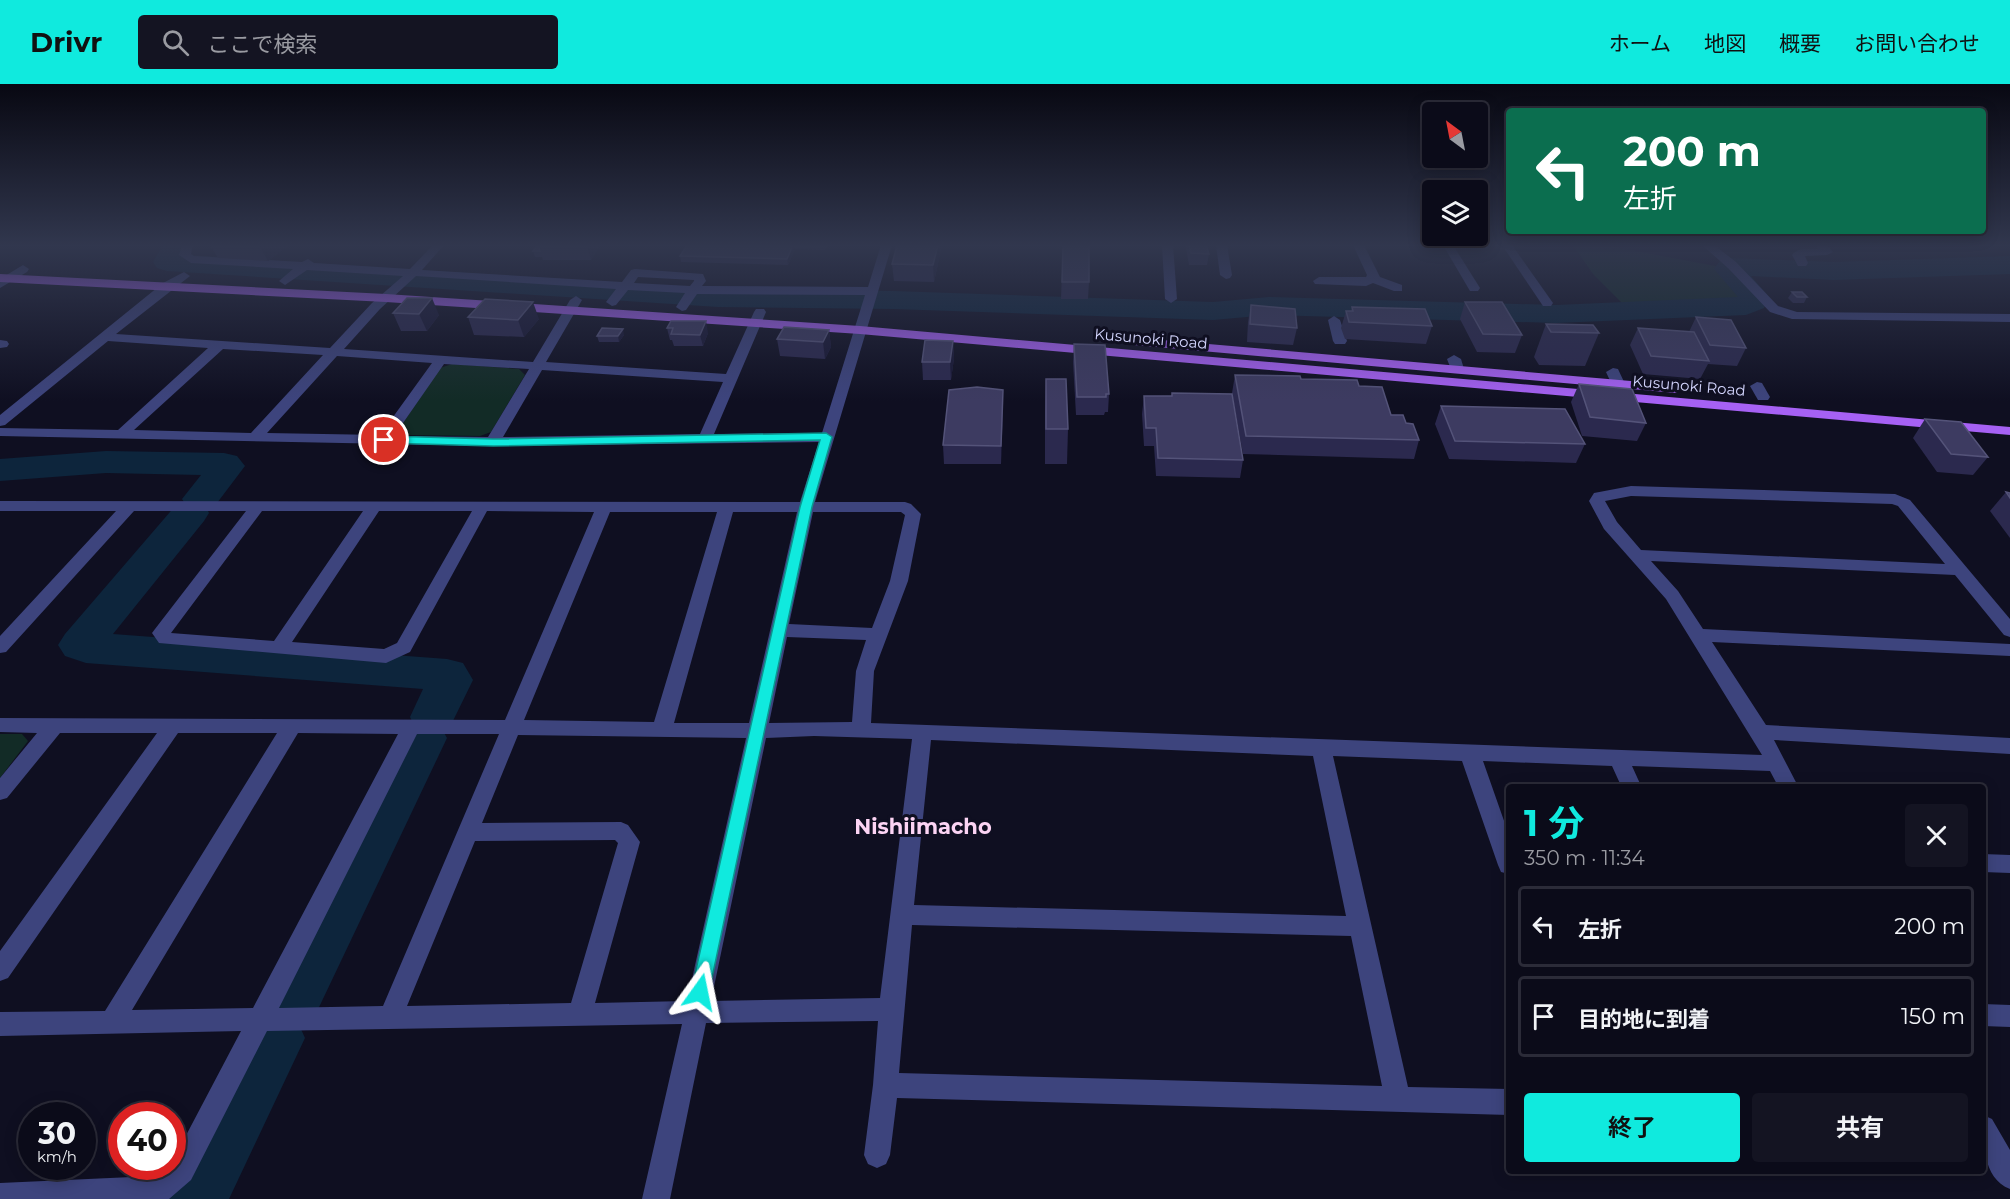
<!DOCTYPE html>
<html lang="ja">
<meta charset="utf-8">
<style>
body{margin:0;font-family:Montserrat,"Noto Sans JP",sans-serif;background:#141422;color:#f1f3f6;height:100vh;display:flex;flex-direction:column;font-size:22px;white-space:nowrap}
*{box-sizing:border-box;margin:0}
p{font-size:20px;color:#9a9ba2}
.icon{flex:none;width:33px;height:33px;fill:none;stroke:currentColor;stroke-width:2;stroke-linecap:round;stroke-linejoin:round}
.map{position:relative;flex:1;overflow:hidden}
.panel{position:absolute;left:1506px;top:700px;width:480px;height:390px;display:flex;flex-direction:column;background:#0b0b19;border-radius:6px;box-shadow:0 3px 15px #0003,0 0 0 2px #2b2b38}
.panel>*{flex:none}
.top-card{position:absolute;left:1506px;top:24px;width:480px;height:126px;border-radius:6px;box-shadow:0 3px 15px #0003,0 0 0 2px #2b2b38;background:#0b6e4f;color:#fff;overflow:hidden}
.needle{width:39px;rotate:328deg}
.tools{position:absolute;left:1422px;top:18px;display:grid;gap:12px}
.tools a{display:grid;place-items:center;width:66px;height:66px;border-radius:6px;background:#0b0b19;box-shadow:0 3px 15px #0003,0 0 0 2px #2b2b38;font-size:30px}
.speed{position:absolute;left:18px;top:1018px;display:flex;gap:12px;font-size:30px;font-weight:700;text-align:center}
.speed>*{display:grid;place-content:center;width:78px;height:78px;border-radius:50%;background:#0b0b19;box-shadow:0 3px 15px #0003,0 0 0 2px #2b2b38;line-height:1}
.speed small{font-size:15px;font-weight:400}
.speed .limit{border:9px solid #d22;background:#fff;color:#111}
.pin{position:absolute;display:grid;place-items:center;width:51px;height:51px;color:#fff;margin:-26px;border:3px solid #fff;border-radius:50%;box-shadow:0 2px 6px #0007}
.me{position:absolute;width:66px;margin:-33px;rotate:12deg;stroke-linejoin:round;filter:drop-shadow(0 0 4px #0008)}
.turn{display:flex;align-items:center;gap:21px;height:126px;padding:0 18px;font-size:27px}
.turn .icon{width:78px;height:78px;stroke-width:2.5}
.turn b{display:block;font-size:42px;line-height:51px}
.round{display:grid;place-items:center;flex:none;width:63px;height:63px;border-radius:6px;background:#141422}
.summary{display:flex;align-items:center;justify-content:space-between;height:102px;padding:0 18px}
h1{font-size:36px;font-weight:700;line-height:45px;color:#10eade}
.action{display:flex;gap:12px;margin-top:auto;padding:12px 18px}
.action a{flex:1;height:69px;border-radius:6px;background:#10eade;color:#111;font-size:24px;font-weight:700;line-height:69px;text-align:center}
.action a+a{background:#141422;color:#f1f3f6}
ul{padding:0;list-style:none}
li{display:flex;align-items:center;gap:18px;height:81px;margin:0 12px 9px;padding:0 6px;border:3px solid #2b2b38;border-radius:6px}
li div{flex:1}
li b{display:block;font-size:22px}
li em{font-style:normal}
header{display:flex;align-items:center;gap:36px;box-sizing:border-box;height:84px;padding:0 30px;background:#10eade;color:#111}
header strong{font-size:28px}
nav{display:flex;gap:33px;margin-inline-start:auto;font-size:21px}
.search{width:420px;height:54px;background:#141422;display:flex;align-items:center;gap:15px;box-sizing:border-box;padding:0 21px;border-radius:6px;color:#9a9ba2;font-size:22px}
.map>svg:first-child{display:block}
.green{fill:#122b26}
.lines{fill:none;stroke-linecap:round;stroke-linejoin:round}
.river{fill:#0d253c;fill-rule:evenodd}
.minor{fill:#3d447d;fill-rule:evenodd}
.major{fill:#a661f4;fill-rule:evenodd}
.wall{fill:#2b294e}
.shaded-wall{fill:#181734}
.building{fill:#3d3b61;stroke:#545379;stroke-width:1.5}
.route{fill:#10eade;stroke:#0a9890;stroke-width:1.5}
.labels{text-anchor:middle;stroke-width:6;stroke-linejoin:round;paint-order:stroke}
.far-street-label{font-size:15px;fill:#d2d4fc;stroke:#0f0f21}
.quarter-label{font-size:21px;font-weight:bold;fill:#fcd4f4;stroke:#0f0f21}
</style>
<header>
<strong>Drivr</strong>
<div class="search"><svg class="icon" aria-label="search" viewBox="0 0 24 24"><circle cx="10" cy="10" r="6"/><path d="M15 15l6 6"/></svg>ここで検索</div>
<nav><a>ホーム</a><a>地図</a><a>概要</a><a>お問い合わせ</a></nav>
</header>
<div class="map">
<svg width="2010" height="1115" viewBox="0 0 2010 1115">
<rect width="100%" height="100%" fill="#0f0f21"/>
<g class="green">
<path d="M 1573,161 L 1604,161 L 1726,184 L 1722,188 L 1750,213 L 1744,219 L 1629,226 L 1593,190 Z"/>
<path d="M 452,280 L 519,285 L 525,291 L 491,348 L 480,352 L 402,351 L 399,345 L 440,284 Z"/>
<path d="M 0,650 L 22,650 L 28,657 L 0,694 Z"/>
</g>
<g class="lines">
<g class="river">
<path d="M 163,161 L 191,161 L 192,163 L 187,171 L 718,205 L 893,207 L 1213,218 L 1269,213 L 1556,221 L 1738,213 L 1714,185 L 1720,177 L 1730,174 L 1834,178 L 2010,172 L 2010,190 L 1834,196 L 1751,192 L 1769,213 L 1764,224 L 1746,231 L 1556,239 L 1269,231 L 1213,236 L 893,225 L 718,223 L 167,187 L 157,184 L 153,178 Z"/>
<path d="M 106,367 L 224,369 L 237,372 L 245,382 L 214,423 L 207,425 L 209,429 L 204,437 L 113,550 L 447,575 L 463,579 L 473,596 L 449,645 L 443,647 L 447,654 L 312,938 L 300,943 L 305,954 L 229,1115 L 162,1115 L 172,1092 L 254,934 L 267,929 L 263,919 L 272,900 L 406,641 L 413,639 L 410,633 L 423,605 L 86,579 L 65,572 L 58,561 L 65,550 L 176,421 L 184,418 L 182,415 L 201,391 L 106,389 L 0,397 L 0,375 Z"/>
</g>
<g class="minor">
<path d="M 182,161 L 193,161 L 191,170 L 194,172 L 302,178 L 308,175 L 314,179 L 410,185 L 433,161 L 444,161 L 422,186 L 622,198 L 631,186 L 635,185 L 703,190 L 706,197 L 702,202 L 868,203 L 881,161 L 892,161 L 815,418 L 905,418 L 911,420 L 921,430 L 908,497 L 874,587 L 871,639 L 1762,671 L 1666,515 L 1604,445 L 1589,417 L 1594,409 L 1631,402 L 1895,410 L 1910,416 L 2010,535 L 2010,553 L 2004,551 L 1955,491 L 1651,477 L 1678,507 L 1703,545 L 2010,560 L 2010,572 L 1712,558 L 1766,641 L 2010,654 L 2010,670 L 1774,656 L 1799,704 L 1779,704 L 1770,687 L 1632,682 L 1642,704 L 1622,704 L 1612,682 L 1483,677 L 1509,751 L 1509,790 L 1501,788 L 1498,781 L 1462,677 L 1333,672 L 1408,1003 L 1509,1005 L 1509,1031 L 897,1014 L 890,1071 L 886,1080 L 877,1084 L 868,1080 L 864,1071 L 873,1001 L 878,937 L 706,939 L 670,1115 L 642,1115 L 682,940 L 267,947 L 191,1096 L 169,1115 L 0,1115 L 0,1099 L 154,1092 L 166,1083 L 172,1083 L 172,1078 L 241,947 L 0,952 L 0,928 L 105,927 L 277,649 L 178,649 L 8,894 L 0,897 L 0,867 L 157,649 L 60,649 L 7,714 L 0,716 L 0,694 L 37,649 L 0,648 L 0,634 L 505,636 L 594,428 L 487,427 L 410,568 L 386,579 L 159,559 L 152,549 L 155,545 L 246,427 L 134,427 L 6,568 L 0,569 L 0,552 L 116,427 L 0,427 L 0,417 L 800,418 L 819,358 L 493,362 L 0,352 L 0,344 L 118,346 L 208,264 L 108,257 L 5,341 L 0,342 L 0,331 L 163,199 L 184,188 L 190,192 L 116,250 L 330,264 L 372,219 L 403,192 L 307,186 L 285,201 L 279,197 L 293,185 L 191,179 L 179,171 ZM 416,192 L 616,205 L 606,218 L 612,222 L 616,221 L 628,206 L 685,209 L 676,223 L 682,227 L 686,226 L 697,210 L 865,211 L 822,349 L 714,350 L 766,228 L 764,225 L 756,225 L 754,228 L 726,290 L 546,278 L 582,216 L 576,212 L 570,216 L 533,278 L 344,265 L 380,225 ZM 638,193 L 694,196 L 694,197 L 690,202 L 634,199 ZM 223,265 L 323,271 L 251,349 L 134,346 ZM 337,272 L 432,279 L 380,351 L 267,349 ZM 444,280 L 529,285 L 488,353 L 394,352 ZM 542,286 L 723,298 L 700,350 L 503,353 ZM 1631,412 L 1892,420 L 1898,422 L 1945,480 L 1641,466 L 1617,438 L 1605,417 ZM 262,427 L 363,427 L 274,557 L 171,549 ZM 379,427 L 472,427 L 397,559 L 384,565 L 292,558 ZM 610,428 L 717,428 L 654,638 L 524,636 ZM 733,428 L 797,428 L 749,639 L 674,639 ZM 813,428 L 901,428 L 905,431 L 890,497 L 872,544 L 789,540 ZM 787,553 L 866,556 L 856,587 L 852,638 L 769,639 ZM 298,649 L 398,650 L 253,924 L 132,926 ZM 417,650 L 499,650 L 383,922 L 279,924 ZM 518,651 L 746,654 L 687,917 L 595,919 L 640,758 L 628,741 L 621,738 L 482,739 ZM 814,652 L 912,655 L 880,914 L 711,917 L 766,654 ZM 931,656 L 1313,672 L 1346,832 L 914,821 ZM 615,756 L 618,759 L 571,919 L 407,922 L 475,757 ZM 912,841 L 1351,852 L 1382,1002 L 899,989 Z"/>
<path d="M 1162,161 L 1173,161 L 1177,215 L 1171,219 L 1165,215 Z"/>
<path d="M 1216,161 L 1227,161 L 1232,191 L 1230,194 L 1226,195 L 1220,191 Z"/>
<path d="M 1353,161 L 1364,161 L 1380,193 L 1402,201 L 1402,207 L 1394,207 L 1373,199 L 1366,202 L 1315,200 L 1313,197 L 1319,193 L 1366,193 L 1367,191 Z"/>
<path d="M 1443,161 L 1453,161 L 1480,204 L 1478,207 L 1470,207 Z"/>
<path d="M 1502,161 L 1512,161 L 1553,219 L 1551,222 L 1543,222 Z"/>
<path d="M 1702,161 L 1714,161 L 1736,178 L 1778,222 L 1797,228 L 2010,230 L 2010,238 L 1792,235 L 1770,228 L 1728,184 Z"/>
<path d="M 1816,161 L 1827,161 L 1833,168 L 1827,171 L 1805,172 L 1808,179 L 1806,182 L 1798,182 L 1792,171 C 1798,163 1809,165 1818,165 Z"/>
<path d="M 23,181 L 29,185 L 27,188 L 0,204 L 0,195 Z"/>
<path d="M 1334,232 L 1340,236 L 1347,257 L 1345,260 L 1335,260 L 1333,257 L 1328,236 Z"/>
<path d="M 0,256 L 7,257 L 9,260 L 7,263 L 0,264 Z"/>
<path d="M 1454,271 L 1461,275 L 1464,285 L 1462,288 L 1452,288 L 1447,275 Z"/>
<path d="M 1613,284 L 1618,285 L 1625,300 L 1623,303 L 1618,304 L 1613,303 L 1606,288 Z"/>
<path d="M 1757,298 L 1762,299 L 1770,313 L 1768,316 L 1758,316 L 1750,302 Z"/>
<path d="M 1983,770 L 2010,771 L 2010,789 L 1983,788 Z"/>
<path d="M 1983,920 L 2010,921 L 2010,943 L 1983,942 Z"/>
<path d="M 1983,1031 L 1992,1035 L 2010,1066 L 2010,1105 C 1982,1094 1983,1057 1983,1031 Z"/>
</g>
<g class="major">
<path d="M 0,190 L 386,210 L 860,242 L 2010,343 L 2010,351 L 860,250 L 386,218 L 0,198 Z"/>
<path d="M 1139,254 L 1677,301 L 1684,305 L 1677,309 L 1134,261 L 1132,258 L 1134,255 Z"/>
</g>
</g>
<g class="wall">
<path d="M 210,161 L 289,161 L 268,177 L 218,174 Z"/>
<path d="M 537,161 L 600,161 L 591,176 L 543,176 L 542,173 L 535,173 L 533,167 Z"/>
<path d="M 687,161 L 827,161 L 825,166 L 795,165 L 788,181 L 681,178 L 680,172 Z"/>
<path d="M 942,161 L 934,198 L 894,197 L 892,180 Z"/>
<path d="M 1063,161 L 1089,198 L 1088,215 L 1061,215 Z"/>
<path d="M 1186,161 L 1206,161 L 1209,170 L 1207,181 L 1189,181 L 1186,164 Z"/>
<path d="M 1298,161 L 1322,161 L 1321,162 L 1298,162 Z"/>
<path d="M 1466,161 L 1489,161 L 1488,164 L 1468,164 Z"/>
<path d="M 1792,208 L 1807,213 L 1804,219 L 1793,219 L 1788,214 Z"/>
<path d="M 407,214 L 439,231 L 427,247 L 401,247 L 393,229 Z"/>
<path d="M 1465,218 L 1522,251 L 1515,269 L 1477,268 L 1460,235 Z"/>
<path d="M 1251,221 L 1297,244 L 1293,261 L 1247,258 L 1248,238 Z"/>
<path d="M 1352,223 L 1432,242 L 1426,260 L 1345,255 L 1341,244 L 1346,227 L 1351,227 Z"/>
<path d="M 468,233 L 539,235 L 524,253 L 474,251 Z"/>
<path d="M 1696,233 L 1746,264 L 1737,282 L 1708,280 L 1700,295 L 1643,290 L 1630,261 L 1638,244 L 1689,248 Z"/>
<path d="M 1546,240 L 1599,249 L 1585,282 L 1539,281 L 1534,273 Z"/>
<path d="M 667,244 L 708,249 L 703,262 L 674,262 L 672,256 L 670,256 Z"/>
<path d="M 829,246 L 831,263 L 825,275 L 780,272 L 777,255 Z"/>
<path d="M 624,251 L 619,258 L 599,258 L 597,252 Z"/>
<path d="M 953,257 L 954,274 L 951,296 L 923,296 L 922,278 Z"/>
<path d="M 1074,260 L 1109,310 L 1108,328 L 1105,328 L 1104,331 L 1076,331 L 1073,278 Z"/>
<path d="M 1235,291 L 1301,295 L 1359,302 L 1391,331 L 1406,339 L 1419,356 L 1414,375 L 1243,370 L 1232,309 Z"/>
<path d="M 1046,295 L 1068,345 L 1067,380 L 1045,380 L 1045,329 Z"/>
<path d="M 1579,300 L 1646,339 L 1637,357 L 1582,352 L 1571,318 Z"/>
<path d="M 1172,309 L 1243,376 L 1240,394 L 1156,392 L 1154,362 L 1144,362 L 1142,330 L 1144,312 L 1172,312 Z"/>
<path d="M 1441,322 L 1585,360 L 1576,379 L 1449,375 L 1435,340 Z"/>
<path d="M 1003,324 L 1001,380 L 944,380 L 943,361 Z"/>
<path d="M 1925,335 L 1988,373 L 1973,391 L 1937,388 L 1913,354 Z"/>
<path d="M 2006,408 L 2010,409 L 2010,454 L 1990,427 Z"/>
</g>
<g class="shaded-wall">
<path d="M 259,161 L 289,161 L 268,177 Z"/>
<path d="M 587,161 L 600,161 L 591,176 Z"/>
<path d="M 793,161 L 795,165 L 788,181 L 787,175 Z"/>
<path d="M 938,161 L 942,161 L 934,198 L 933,181 Z"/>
<path d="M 432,214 L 439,231 L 427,247 L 419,230 Z"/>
<path d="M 533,218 L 539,235 L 524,253 L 518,236 Z"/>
<path d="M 706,237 L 708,249 L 703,262 L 700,251 Z"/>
<path d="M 623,245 L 624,251 L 619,258 L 618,252 Z"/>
<path d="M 829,246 L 831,263 L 825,275 L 823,258 Z"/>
<path d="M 953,257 L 954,274 L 951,296 L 950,278 Z"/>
<path d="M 1003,306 L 1003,324 L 1001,380 L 1001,362 Z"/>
</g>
<g class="building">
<path d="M 537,161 L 538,161 L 540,167 L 533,167 Z"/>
<path d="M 687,161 L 793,161 L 787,175 L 680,172 Z"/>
<path d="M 897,161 L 938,161 L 933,181 L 892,180 Z"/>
<path d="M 1063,161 L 1089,161 L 1089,198 L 1062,198 Z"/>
<path d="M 1189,161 L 1206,161 L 1209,170 L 1191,169 Z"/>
<path d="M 1792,208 L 1802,208 L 1807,213 L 1797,213 Z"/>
<path d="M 407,214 L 432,214 L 419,230 L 393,229 Z"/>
<path d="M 485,215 L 533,218 L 518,236 L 468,233 Z"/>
<path d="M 1465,218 L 1502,218 L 1522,251 L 1483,250 Z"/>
<path d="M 1251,221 L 1295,225 L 1297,244 L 1250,240 Z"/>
<path d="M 1352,223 L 1425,225 L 1432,242 L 1349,238 L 1346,227 L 1353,227 Z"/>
<path d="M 1696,233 L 1731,236 L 1746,264 L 1710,261 Z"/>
<path d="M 671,237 L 706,237 L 700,251 L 671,250 L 673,244 L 667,244 Z"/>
<path d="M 1546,240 L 1593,241 L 1599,249 L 1551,248 Z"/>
<path d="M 784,243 L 829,246 L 823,258 L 777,255 Z"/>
<path d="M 602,244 L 623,245 L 618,252 L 597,252 Z"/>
<path d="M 1638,244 L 1694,248 L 1709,277 L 1651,272 Z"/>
<path d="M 925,256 L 953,257 L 950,278 L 922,278 Z"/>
<path d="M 1074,260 L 1105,261 L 1109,310 L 1106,310 L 1106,313 L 1077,313 Z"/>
<path d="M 1235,291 L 1300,292 L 1301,295 L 1357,296 L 1359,302 L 1382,303 L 1391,331 L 1403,331 L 1406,339 L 1413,340 L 1419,356 L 1246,352 Z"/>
<path d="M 1046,295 L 1066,295 L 1068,345 L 1046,345 Z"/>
<path d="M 1579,300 L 1632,305 L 1646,339 L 1590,333 Z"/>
<path d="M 977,303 L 1003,306 L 1001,362 L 943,361 L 949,306 Z"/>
<path d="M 1172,309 L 1232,310 L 1243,376 L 1158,374 L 1156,344 L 1146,344 L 1144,312 L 1172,312 Z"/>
<path d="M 1441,322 L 1565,325 L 1585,360 L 1455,357 Z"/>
<path d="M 1925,335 L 1961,338 L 1988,373 L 1951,370 Z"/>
<path d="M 2006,408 L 2010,409 L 2010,414 Z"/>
</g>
<linearGradient id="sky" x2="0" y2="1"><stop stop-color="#080812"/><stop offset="0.51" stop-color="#31374e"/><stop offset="1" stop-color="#31374e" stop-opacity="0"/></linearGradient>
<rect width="2010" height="317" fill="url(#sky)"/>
<path class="route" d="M 826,349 L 832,353 L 812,423 L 709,908 L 707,914 L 700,916 L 694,914 L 691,908 L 800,423 L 820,356 L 493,362 L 384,359 L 379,356 L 384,352 L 493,355 Z"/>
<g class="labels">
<g class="far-street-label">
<text transform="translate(1151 255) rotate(5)" y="5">Kusunoki Road</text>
<text transform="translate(1689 302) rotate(5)" y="5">Kusunoki Road</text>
</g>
<g class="quarter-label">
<text x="923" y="750">Nishiimacho</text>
</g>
</g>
</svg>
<div class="tools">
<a><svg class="needle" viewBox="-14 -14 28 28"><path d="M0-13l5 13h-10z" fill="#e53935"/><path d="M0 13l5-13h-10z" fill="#9a9ba2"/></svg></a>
<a><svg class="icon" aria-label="layers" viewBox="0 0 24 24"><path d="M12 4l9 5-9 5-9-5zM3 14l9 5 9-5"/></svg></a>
</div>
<div class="speed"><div>30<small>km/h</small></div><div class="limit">40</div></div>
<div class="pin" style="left:384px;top:356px;background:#d93025"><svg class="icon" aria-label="arrive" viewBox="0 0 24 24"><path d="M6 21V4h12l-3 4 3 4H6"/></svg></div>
<svg class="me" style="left:700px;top:908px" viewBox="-20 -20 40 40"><path d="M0-17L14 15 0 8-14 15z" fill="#10eade" stroke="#fff" stroke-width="4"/></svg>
<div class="top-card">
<div class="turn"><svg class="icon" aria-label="left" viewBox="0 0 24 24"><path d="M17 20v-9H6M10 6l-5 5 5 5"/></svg><div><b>200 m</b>左折</div></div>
</div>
<section class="panel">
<div class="summary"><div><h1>1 分</h1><p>350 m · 11:34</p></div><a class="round"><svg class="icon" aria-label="close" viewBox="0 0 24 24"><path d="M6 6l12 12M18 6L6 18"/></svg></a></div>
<ul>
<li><svg class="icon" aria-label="left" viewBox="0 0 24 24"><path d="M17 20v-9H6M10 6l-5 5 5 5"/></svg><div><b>左折</b></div><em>200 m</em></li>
<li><svg class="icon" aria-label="arrive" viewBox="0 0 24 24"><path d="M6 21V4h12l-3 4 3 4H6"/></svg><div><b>目的地に到着</b></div><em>150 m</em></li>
</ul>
<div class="action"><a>終了</a><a>共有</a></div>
</section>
</div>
